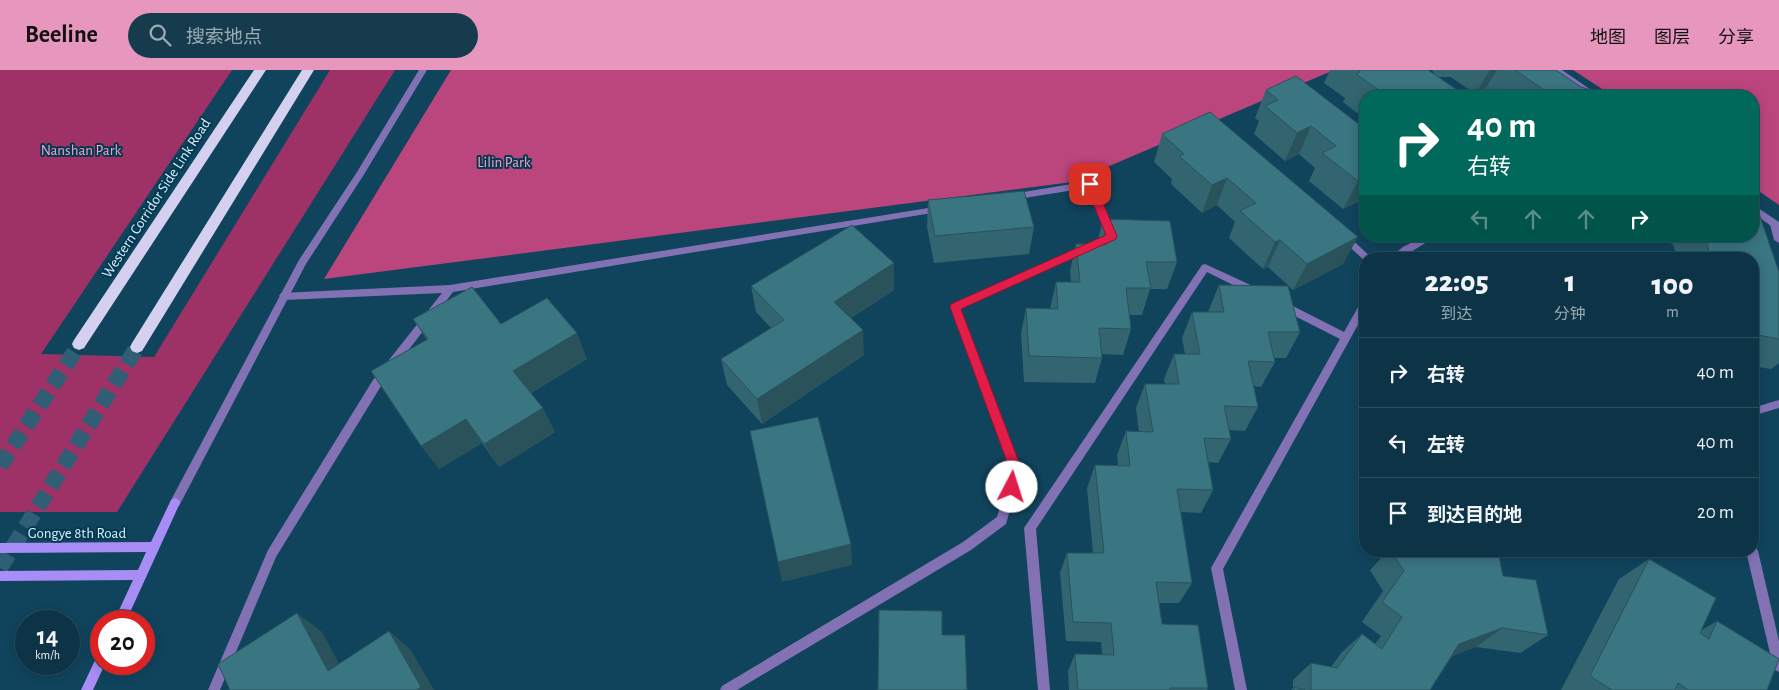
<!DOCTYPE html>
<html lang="zh">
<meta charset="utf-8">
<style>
body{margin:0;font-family:"Alegreya Sans","Noto Sans SC",sans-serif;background:#153b4d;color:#f1f3f6;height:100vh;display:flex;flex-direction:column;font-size:19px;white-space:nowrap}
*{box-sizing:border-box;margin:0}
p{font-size:16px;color:#9aaab3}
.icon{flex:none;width:28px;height:28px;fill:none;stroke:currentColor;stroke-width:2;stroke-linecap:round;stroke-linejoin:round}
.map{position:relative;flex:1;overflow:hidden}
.drawer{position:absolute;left:1359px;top:182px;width:400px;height:305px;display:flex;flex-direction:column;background:#0c3346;border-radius:20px;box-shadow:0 2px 12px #0003,0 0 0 1px #2c4e5f}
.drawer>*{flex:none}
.banner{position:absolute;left:1359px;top:20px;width:400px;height:152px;border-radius:20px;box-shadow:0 2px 12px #0003,0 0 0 1px #2c4e5f;background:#00695c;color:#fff;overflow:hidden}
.speed{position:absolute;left:15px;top:540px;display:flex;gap:10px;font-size:25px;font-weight:700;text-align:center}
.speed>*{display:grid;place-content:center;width:65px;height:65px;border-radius:50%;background:#0c3346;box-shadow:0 2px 12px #0003,0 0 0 1px #2c4e5f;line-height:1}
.speed small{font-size:12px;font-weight:400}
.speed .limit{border:8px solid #d22;background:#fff;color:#111}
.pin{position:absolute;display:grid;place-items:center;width:42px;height:42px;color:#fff;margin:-21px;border-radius:10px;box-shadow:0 2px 8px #0006}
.me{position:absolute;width:55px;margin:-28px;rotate:5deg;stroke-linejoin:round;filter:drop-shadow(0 0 4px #0008)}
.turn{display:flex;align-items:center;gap:18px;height:105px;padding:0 25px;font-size:22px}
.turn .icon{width:65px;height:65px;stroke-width:2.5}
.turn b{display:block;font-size:35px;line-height:42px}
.lanes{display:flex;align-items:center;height:48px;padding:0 25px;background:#0003;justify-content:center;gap:25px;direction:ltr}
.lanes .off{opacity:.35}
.eta{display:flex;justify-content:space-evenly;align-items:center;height:85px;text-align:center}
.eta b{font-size:30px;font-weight:800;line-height:35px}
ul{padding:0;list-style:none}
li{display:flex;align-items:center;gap:15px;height:70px;padding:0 25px;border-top:1px solid #2c4e5f}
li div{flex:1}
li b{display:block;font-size:19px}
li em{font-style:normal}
header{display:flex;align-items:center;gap:30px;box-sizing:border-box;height:70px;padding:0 25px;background:#e797bd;color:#111}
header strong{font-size:24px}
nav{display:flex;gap:28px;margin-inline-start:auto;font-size:18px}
.search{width:350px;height:45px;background:#153b4d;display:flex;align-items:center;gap:12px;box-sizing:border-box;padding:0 18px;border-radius:28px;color:#9aaab3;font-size:19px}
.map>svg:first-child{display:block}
.green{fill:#9e3267}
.forest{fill:#bb457d}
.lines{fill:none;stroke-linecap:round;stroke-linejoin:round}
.highway-tunnel-far1{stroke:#2f5e75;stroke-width:13;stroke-dasharray:13 6;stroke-linecap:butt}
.highway-tunnel{stroke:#2f5e75;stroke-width:16;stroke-dasharray:16 8;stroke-linecap:butt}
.lane{fill:#8272b4;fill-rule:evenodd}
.street{fill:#8272b4;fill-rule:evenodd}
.secondary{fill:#a88df6;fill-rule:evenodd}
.highway{fill:#d6d0f0;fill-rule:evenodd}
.wall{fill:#326570}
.shaded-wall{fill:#29525b}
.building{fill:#3a7582;stroke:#29525b}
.route{fill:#e11d48;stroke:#92132f}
.labels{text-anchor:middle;stroke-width:4;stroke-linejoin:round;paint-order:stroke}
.park-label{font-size:15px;fill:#faa0c4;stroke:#013a52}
.street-label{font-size:15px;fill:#dceffa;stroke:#013a52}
</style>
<header>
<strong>Beeline</strong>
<div class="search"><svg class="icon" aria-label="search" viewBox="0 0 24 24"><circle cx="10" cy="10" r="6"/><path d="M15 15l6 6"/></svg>搜索地点</div>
<nav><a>地图</a><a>图层</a><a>分享</a></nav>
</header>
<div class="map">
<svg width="1779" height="620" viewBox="0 0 1779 620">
<rect width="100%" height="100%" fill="#10445d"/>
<path class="green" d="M 0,0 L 232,0 L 41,284 L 154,287 L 330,0 L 395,0 L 117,442 L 0,442 Z"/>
<g class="forest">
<path d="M 451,0 L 1334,0 L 1072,112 L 324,209 Z"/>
<path d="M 1573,0 L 1779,0 L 1779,135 L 1753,117 L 1752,26 L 1613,26 Z"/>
</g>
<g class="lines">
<path class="highway-tunnel-far1" d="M 78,276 L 79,274"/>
<g class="highway-tunnel">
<path d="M 0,396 L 79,275"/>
<path d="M 0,498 L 137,277"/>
</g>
<g class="lane">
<path d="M 1553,0 L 1562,0 L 1600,26 L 1591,26 Z"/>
<path d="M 1090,111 L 1094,114 L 1116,166 L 1115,168 L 960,239 L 1021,400 L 1006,454 L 971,480 L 737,620 L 720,620 L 722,616 L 963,472 L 997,447 L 1011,400 L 950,237 L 952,234 L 1107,165 L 1087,118 L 1012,130 L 1008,127 L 1012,124 Z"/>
<path d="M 1752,134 L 1779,152 L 1779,158 L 1771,156 L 1752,142 Z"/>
<path d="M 941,136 L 945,139 L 944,141 L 453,222 L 381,316 L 276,487 L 220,620 L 208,620 L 268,480 L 373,310 L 442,223 L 284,230 L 279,226 L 281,223 L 450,215 Z"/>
<path d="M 1343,163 L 1346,164 L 1373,189 L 1365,189 L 1365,191 L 1340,168 L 1339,166 L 1340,164 Z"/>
<path d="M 1424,166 L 1437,166 L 1399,189 L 1388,189 L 1403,177 Z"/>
<path d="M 1205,194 L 1257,218 L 1259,221 L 1257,224 L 1251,224 L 1207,202 L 1036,459 L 1050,620 L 1038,620 L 1024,458 L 1202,195 Z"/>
<path d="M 1365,229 L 1365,242 L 1223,499 L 1247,620 L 1235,620 L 1211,498 L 1340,269 L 1279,238 L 1277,235 L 1279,232 L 1285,232 L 1344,262 L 1362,230 Z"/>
</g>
<g class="street">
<path d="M 419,0 L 427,0 L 363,106 L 306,194 L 179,436 L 175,438 L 171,436 L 170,433 L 171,430 L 299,190 L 357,102 Z"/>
<path d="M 1774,151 L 1777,152 L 1779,156 L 1779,173 L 1774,170 L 1770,154 Z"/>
<path d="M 1779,330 L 1779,338 L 1752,346 L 1752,338 Z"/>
<path d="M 1752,476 L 1756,477 L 1758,481 L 1779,571 L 1779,602 L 1775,600 L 1773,596 L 1746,481 L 1752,481 Z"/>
</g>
<g class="secondary">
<path d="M 175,428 L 179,430 L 180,433 L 126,551 L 114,551 L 133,510 L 0,511 L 0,501 L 138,500 L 146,482 L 0,483 L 0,473 L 151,472 L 171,430 Z"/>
<path d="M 101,584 L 101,594 L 105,594 L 93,620 L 81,620 L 97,586 Z"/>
</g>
<g class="highway">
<path d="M 254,0 L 266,0 L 84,278 L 79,280 L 74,278 L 72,274 L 74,270 Z"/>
<path d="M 302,0 L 314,0 L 142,281 L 137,283 L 132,281 L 130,277 L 132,273 Z"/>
</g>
</g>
<g class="wall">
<path d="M 1330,0 L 1428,0 L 1435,5 L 1432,0 L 1556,0 L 1581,17 L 1611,26 L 1495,26 L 1485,19 L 1475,24 L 1451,7 L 1438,7 L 1466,26 L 1365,26 L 1365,49 L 1343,32 L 1345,28 L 1324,13 Z"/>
<path d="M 1266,20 L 1365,59 L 1365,139 L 1357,132 L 1343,139 L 1309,111 L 1315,98 L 1299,84 L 1285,91 L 1254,64 L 1259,51 L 1255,48 Z"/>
<path d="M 1210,42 L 1343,194 L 1293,220 L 1268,197 L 1263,199 L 1229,168 L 1235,152 L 1217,135 L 1202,143 L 1171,114 L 1172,109 L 1154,92 L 1162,64 Z"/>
<path d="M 928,130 L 1034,157 L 1029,184 L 934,193 L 927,157 Z"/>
<path d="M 1103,149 L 1177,192 L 1167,219 L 1150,219 L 1142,245 L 1129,245 L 1131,259 L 1123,285 L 1102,284 L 1102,288 L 1095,313 L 1024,312 L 1021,264 L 1026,238 L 1050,239 L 1056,212 L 1071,212 L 1070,201 L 1076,174 L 1097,174 Z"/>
<path d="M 1655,166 L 1752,166 L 1779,202 L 1779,293 L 1771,299 L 1752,296 L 1752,189 L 1677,189 L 1673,174 L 1656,171 Z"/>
<path d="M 1219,215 L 1300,262 L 1286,288 L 1274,288 L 1275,292 L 1261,317 L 1254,316 L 1258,337 L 1245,361 L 1229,360 L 1231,369 L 1218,393 L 1208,392 L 1213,420 L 1201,443 L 1181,442 L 1192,513 L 1179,533 L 1159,533 L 1162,554 L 1208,618 L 1207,620 L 1069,620 L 1068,601 L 1075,584 L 1102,584 L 1101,572 L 1066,571 L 1060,503 L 1067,483 L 1093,483 L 1087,418 L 1095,395 L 1118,395 L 1117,385 L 1126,361 L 1139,362 L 1136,338 L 1145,314 L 1165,314 L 1164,309 L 1174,284 L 1185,284 L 1182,268 L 1192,242 L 1208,242 Z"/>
<path d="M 751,216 L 894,220 L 851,248 L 864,285 L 762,354 L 727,315 L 721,289 L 771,258 L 756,242 Z"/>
<path d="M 413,249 L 501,254 L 587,289 L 531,323 L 555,362 L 499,397 L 482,373 L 439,399 L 427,270 Z"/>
<path d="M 1386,481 L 1467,481 L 1503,506 L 1548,565 L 1520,583 L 1476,577 L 1452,586 L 1430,620 L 1291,620 L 1293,618 L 1293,610 L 1311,593 L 1331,597 L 1342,582 L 1362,564 L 1375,574 L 1381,566 L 1362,552 L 1383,521 L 1370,500 L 1386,483 Z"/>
<path d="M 1649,489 L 1702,560 L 1717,551 L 1767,620 L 1561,620 L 1619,509 Z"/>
</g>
<g class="shaded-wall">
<path d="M 1490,0 L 1497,0 L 1485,19 L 1475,24 Z"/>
<path d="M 1404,22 L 1401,26 L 1395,26 Z"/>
<path d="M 1311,56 L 1299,84 L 1285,91 L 1297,63 Z"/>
<path d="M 1227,108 L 1217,135 L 1202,143 L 1212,115 Z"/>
<path d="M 1365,108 L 1365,117 L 1357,132 L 1343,139 L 1358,111 Z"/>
<path d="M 1358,167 L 1343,194 L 1293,220 L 1307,194 Z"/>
<path d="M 1280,170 L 1268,197 L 1263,199 L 1275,172 Z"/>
<path d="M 894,193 L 894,220 L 836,258 L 834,232 Z"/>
<path d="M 863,260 L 864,285 L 762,354 L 757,329 Z"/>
<path d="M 577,263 L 587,289 L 527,325 L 513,301 Z"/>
<path d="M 543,338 L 555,362 L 499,397 L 484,374 Z"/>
<path d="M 466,349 L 482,373 L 439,399 L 421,376 Z"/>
<path d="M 851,474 L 852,495 L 782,512 L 778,492 Z"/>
<path d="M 297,543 L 322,562 L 352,618 L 328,601 Z"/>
<path d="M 1502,558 L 1476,577 L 1435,592 L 1459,574 Z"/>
<path d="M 389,561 L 410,579 L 434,620 L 416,620 Z"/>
</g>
<g class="building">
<path d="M 1358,0 L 1428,0 L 1466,26 L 1409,26 L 1404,22 L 1395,26 L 1387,26 L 1356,4 L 1360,2 Z"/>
<path d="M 1515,0 L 1556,0 L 1581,17 L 1611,26 L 1544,26 L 1550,24 Z"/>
<path d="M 1296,6 L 1365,59 L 1365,108 L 1358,111 L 1322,83 L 1336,76 L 1311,56 L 1297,63 L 1265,36 L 1278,30 L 1266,20 Z"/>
<path d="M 1210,42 L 1358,167 L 1307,194 L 1280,170 L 1275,172 L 1240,141 L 1256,133 L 1227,108 L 1212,115 L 1179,86 L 1184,84 L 1162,64 Z"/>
<path d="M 1024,121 L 1034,157 L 935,166 L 928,130 Z"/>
<path d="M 1752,123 L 1779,202 L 1779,269 L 1752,264 L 1752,189 L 1711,189 L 1705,166 L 1752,166 Z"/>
<path d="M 1103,149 L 1170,151 L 1177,192 L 1146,192 L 1151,218 L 1126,218 L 1131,259 L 1099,258 L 1102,288 L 1029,286 L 1026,238 L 1058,239 L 1056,212 L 1080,212 L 1076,174 L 1107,174 Z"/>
<path d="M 852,155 L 894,193 L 834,232 L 863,260 L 757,329 L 721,289 L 784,250 L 751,216 Z"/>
<path d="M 1219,215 L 1288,216 L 1300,262 L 1268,262 L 1275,292 L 1248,291 L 1258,337 L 1224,336 L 1231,369 L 1204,368 L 1213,420 L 1177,419 L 1192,513 L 1156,512 L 1162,554 L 1198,555 L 1208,618 L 1170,618 L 1170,620 L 1078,620 L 1075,584 L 1114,585 L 1111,553 L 1073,552 L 1067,483 L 1104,483 L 1095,395 L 1130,396 L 1126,361 L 1153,362 L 1145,314 L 1179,314 L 1174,284 L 1200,284 L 1192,242 L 1224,242 Z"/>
<path d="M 472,217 L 501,254 L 547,228 L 577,263 L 513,301 L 543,338 L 484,374 L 466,349 L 421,376 L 371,301 L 428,269 L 413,249 Z"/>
<path d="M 818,347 L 851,474 L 778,492 L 750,361 Z"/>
<path d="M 1391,481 L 1467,481 L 1499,486 L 1503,506 L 1536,510 L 1548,565 L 1502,558 L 1459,574 L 1430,620 L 1311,620 L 1311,593 L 1337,598 L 1362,564 L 1382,579 L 1402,547 L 1382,532 L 1404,501 Z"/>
<path d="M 1649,489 L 1716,528 L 1700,563 L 1709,569 L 1717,551 L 1779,589 L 1767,620 L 1687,620 L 1687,619 L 1678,613 L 1675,620 L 1612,620 L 1590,606 Z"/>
<path d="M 879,540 L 942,541 L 942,565 L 965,565 L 967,620 L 878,620 Z"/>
<path d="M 297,543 L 328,601 L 389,561 L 421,617 L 416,620 L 230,620 L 218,594 Z"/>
<path d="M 1294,617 L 1305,620 L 1294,620 Z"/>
</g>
<path class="route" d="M 1090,111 L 1095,114 L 1117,166 L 1116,169 L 961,239 L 1022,400 L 1016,421 L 1012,422 L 1007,421 L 1005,417 L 1010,400 L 950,237 L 951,234 L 1106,165 L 1085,114 Z"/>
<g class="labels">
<g class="park-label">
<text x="81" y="85">Nanshan Park</text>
<text x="504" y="97">Lilin Park</text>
</g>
<g class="street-label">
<text transform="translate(156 128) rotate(-57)" y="5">Western Corridor Side Link Road</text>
<text x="77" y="468">Gongye 8th Road</text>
</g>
</g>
</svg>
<div class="speed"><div>14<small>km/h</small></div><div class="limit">20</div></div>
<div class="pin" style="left:1090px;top:114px;background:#d93025"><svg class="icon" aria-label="arrive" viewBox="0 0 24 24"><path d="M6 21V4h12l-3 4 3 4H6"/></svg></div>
<svg class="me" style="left:1012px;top:417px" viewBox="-20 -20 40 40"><circle r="19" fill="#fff"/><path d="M0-13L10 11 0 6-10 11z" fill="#e11d48"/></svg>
<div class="banner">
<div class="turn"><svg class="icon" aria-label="right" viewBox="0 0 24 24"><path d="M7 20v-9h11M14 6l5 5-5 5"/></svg><div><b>40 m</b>右转</div></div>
<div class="lanes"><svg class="icon off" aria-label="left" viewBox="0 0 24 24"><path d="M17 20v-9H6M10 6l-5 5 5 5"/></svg><svg class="icon off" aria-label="ahead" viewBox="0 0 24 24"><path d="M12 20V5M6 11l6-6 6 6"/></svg><svg class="icon off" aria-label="ahead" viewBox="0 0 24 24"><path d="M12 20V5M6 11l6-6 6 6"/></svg><svg class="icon" aria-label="right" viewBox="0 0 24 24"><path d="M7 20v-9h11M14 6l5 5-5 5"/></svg></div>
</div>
<section class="drawer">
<div class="eta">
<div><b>22:05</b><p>到达</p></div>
<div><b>1</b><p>分钟</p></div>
<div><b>100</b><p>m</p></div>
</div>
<ul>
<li><svg class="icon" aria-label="right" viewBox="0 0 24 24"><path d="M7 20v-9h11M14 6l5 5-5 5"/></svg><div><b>右转</b></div><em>40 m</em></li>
<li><svg class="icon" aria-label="left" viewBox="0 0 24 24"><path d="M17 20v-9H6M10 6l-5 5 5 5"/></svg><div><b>左转</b></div><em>40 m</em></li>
<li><svg class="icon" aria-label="arrive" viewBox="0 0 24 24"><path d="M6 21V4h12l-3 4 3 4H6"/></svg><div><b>到达目的地</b></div><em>20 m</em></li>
</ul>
</section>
</div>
